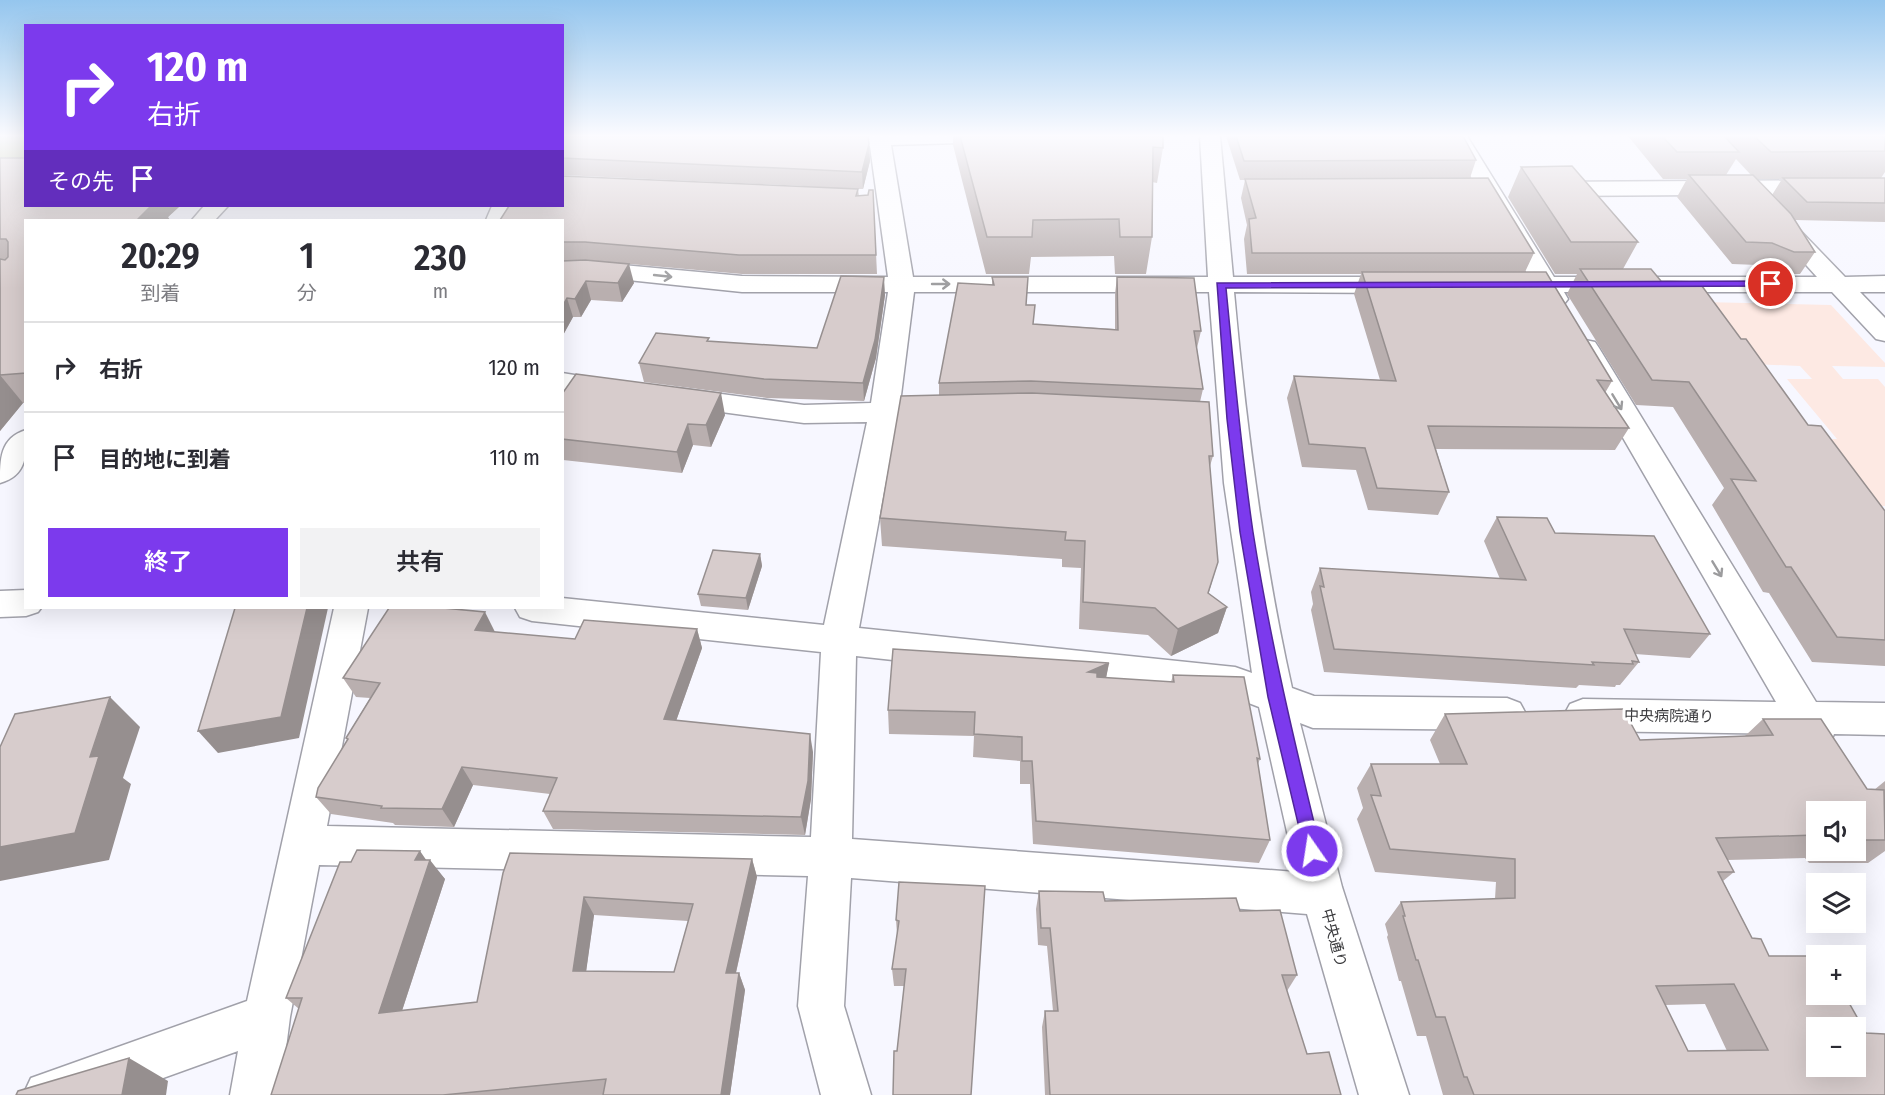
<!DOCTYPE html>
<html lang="ja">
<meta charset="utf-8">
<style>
body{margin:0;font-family:"Fira Sans Condensed","Noto Sans JP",sans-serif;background:#f2f2f3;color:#2b2b33;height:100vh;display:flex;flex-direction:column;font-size:22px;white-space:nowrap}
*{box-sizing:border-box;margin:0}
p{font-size:20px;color:#7c7c81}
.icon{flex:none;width:33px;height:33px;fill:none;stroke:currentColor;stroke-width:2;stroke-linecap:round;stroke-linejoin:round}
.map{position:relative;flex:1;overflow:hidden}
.panel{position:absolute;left:24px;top:219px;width:540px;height:390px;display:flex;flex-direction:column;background:#fff;border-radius:0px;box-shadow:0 6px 24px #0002}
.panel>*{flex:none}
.guide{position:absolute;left:24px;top:24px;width:540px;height:183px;border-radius:0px;box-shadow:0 6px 24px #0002;background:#7c3aed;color:#fff;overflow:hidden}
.buttons{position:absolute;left:1806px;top:801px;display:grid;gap:12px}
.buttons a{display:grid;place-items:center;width:60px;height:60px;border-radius:0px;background:#fff;box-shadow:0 6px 24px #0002;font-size:30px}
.pin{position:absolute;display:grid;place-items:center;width:51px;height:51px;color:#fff;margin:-26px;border:3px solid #fff;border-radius:50%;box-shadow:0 2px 6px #0007}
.me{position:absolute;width:66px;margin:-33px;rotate:347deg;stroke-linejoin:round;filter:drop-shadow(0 0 4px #0008)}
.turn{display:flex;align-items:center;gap:21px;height:126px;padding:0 24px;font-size:27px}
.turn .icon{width:78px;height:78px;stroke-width:2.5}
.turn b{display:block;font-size:42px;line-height:51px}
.then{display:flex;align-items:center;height:57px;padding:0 24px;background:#0003;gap:12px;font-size:22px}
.eta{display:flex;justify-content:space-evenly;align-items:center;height:102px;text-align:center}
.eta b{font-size:36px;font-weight:600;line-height:42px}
.button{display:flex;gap:12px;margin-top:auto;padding:12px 24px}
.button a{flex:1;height:69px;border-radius:0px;background:#7c3aed;color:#fff;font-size:24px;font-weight:600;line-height:69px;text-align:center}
.button a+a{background:#f2f2f3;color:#2b2b33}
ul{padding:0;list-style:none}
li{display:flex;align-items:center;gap:18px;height:90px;padding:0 24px;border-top:2px solid #e1e1e2}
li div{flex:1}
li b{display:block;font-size:22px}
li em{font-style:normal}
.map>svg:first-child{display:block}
.medical{fill:#fde9e3}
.green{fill:#c5caa1}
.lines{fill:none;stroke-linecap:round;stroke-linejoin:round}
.minor-casing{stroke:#a1a1aa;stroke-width:3}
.minor{fill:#fff;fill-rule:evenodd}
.wall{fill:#b9afaf;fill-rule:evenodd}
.shaded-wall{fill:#968f8f}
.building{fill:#d7cccc;stroke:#968f8f;stroke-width:1.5;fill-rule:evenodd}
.oneway{stroke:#9c9c9e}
.route{fill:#7c3aed;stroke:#51269a;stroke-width:1.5}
.labels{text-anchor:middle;stroke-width:6;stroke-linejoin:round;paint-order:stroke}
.street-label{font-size:15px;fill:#3a3a3d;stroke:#fff}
</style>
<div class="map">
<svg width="1885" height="1095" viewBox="0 0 1885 1095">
<rect width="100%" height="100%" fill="#f7f7ff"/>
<path class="medical" d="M 1702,302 L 1831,305 L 1885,363 L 1885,367 L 1832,366 L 1843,379 L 1878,379 L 1885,387 L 1885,506 L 1871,506 L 1817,439 L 1837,439 L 1787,379 L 1812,379 L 1800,366 L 1751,364 Z"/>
<path class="green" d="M 0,136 L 25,136 L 25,164 L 0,167 Z"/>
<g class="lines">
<defs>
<g id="minor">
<path d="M 780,136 L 1003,136 L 1000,140 L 993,142 L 891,145 L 913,277 L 1208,277 L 1200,136 L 1220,136 L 1233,277 L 1403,277 L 1412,280 L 1416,285 L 1412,290 L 1403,293 L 1234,292 C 1246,425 1263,558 1292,688 L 1314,696 L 1507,698 L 1520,703 L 1526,714 L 1520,725 L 1507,730 L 1313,728 L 1300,723 L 1342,887 L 1409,1095 L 1359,1095 L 1307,914 L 851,878 L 844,1006 L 871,1095 L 821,1095 L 798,1006 L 808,876 L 319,865 L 290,1017 L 280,1095 L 230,1095 L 238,1051 L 116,1095 L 23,1095 L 31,1078 L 247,1001 L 334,608 L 368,608 L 327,826 L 811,837 L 821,652 L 532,621 L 520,617 L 515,608 L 562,608 L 562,598 L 824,625 L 867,422 L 804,423 L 677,406 L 667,403 L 663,397 L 667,391 L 677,388 L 804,405 L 871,403 L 888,292 L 742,292 L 590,276 L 562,278 L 562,263 L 590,262 L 742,276 L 888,277 L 870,146 L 790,142 L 783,140 ZM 914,292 L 1209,292 L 1224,483 L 1252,673 L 1235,667 L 859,628 L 897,421 L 913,419 L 918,412 L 913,405 L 900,403 ZM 856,656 L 1233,697 L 1259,707 L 1296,872 L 852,839 Z"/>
<path d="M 1447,136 L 1467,136 L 1554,277 L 1817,277 L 1769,224 L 1773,219 L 1781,217 L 1789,219 L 1845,277 L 1885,276 L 1885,292 L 1860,292 L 1885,318 L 1885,341 L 1876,339 L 1832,292 L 1564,292 L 1568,299 L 1564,304 L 1555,307 L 1546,304 L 1538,293 L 1500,290 L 1496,285 L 1500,280 L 1529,277 Z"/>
<path d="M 1885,180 L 1885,194 L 1546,196 L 1538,194 L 1535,189 L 1538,184 L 1546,182 Z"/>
<path d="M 204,206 L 228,206 L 215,220 L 192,220 Z"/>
<path d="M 492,206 L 516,206 L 508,220 L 486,220 Z"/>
<path d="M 1585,340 L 1595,342 L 1599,348 L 1816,702 L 1885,703 L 1885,735 L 1834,734 L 1829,746 L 1815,750 L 1801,746 L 1795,734 L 1583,731 L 1570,726 L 1564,715 L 1570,704 L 1583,699 L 1776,702 L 1571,348 L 1575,342 Z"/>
<path d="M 562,373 L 624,383 L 628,389 L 624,395 L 614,398 L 562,391 Z"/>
<path d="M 26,430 C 26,454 28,475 0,483 C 0,459 0,438 26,430 Z"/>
<path d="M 26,590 L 26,608 L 41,608 L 38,612 L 26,616 L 0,617 L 0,591 Z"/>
</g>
</defs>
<use href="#minor" class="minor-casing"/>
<use href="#minor" class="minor"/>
</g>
<g class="wall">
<path d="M 562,136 L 869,144 L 870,161 L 863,189 L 858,189 L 859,196 L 868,195 L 873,190 L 877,274 L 742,274 L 585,260 L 634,283 L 622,302 L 591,300 L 581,317 L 573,317 L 562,337 L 562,261 L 584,260 L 562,261 L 562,220 L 804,186 L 562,175 Z"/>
<path d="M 953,136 L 1163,136 L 1163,148 L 1157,183 L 1152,182 L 1152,237 L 1146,274 L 1115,274 L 1114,256 L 1031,257 L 1029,274 L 986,274 L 953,145 Z"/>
<path d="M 1226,136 L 1463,136 L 1476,160 L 1470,178 L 1534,253 L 1525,272 L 1612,381 L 1605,393 L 1629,428 L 1615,450 L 1436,449 L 1449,492 L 1438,515 L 1368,510 L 1356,470 L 1302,467 L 1287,398 L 1294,376 L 1380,380 L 1354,294 L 1361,274 L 1247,274 L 1244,239 L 1247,225 L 1241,198 L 1245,180 L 1240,180 Z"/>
<path d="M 1628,136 L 1885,136 L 1885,172 L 1881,178 L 1885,178 L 1885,222 L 1795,220 L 1815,252 L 1800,274 L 1779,274 L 1758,265 L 1732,264 L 1677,197 L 1687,179 L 1663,179 ZM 1736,159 L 1751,175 L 1726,175 ZM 1756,179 L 1782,179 L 1772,195 Z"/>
<path d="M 0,158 L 26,206 L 180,206 L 168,217 L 26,220 L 26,403 L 23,403 L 0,431 Z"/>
<path d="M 1521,167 L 1638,242 L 1623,269 L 1661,281 L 1808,425 L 1885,511 L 1885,666 L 1812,662 L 1769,593 L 1763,592 L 1712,505 L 1724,488 L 1673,407 L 1636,405 L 1567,294 L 1577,274 L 1555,274 L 1508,197 Z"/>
<path d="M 992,277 L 1026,305 L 1033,324 L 1115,329 L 1115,294 L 1117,277 L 1201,331 L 1197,348 L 1203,389 L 1200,402 L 1213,456 L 1210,466 L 1209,594 L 1227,607 L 1218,633 L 1171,656 L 1148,635 L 1079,629 L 1081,568 L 1062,567 L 1062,559 L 882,546 L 880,518 L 939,395 L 939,383 L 992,285 Z"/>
<path d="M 885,295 L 876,358 L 864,401 L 767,398 L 644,382 L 639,363 L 709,342 L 817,348 Z"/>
<path d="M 562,394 L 725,415 L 711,447 L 693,445 L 682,473 L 563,460 L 562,461 Z"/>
<path d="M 1497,517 L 1555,533 L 1710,634 L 1690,658 L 1635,654 L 1639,662 L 1620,685 L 1616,685 L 1615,687 L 1579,685 L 1576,688 L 1324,672 L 1311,610 L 1313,604 L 1311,592 L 1320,568 L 1500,579 L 1484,541 Z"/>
<path d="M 760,554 L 762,566 L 748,610 L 701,606 L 698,594 Z"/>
<path d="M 697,629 L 702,648 L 676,721 L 813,752 L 811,799 L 805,835 L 553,829 L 543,811 L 550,794 L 473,785 L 454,827 L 395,825 L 393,823 L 331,814 L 316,797 L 347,740 L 346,738 L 370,698 L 356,697 L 343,678 L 495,632 L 575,639 Z"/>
<path d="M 1109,663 L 1106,678 L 1171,682 L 1173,675 L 1260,759 L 1258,764 L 1270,840 L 1259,863 L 1033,844 L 1030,784 L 1020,784 L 1020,761 L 973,757 L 974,736 L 889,734 L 888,710 Z"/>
<path d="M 1445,714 L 1640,740 L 1745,736 L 1763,719 L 1867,789 L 1874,790 L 1885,781 L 1885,851 L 1868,863 L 1809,863 L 1805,858 L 1727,860 L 1734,872 L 1723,881 L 1752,938 L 1769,956 L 1885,1095 L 1443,1095 L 1426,1036 L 1417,1036 L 1401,981 L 1399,981 L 1387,937 L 1388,935 L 1385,924 L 1401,902 L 1495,899 L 1496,882 L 1375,872 L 1357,819 L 1363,808 L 1357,788 L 1371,764 L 1440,764 L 1430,740 ZM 1816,812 L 1856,812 L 1856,850 L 1816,850 ZM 1705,1004 L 1727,1051 L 1688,1051 L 1665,1005 Z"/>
<path d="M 752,859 L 757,877 L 736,973 L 739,973 L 745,990 L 730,1095 L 271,1095 L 299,1009 L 286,998 L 427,860 L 445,879 L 402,1011 L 477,1002 L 503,873 ZM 594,915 L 688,921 L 674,972 L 586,971 Z"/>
<path d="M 985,886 L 897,1051 L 904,986 L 894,986 L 892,969 L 897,934 L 896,920 Z"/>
<path d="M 1039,891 L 1105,901 L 1240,911 L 1297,975 L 1287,991 L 1307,1054 L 1341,1095 L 1045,1095 L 1042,1027 L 1045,1011 L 1053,1011 L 1047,946 L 1038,945 L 1036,909 Z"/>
</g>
<g class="shaded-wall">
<path d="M 869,144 L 870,161 L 863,189 L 862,172 Z"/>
<path d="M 147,206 L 180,206 L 168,217 L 170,220 L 137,220 Z"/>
<path d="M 629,264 L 634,283 L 622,302 L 618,283 Z"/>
<path d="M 884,277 L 885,295 L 876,358 L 864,401 L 863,383 Z"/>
<path d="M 586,281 L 591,300 L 581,317 L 575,299 Z"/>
<path d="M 567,298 L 573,317 L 562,337 L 562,307 Z"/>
<path d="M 0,375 L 23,403 L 0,431 Z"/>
<path d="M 721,393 L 725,415 L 711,447 L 706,425 Z"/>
<path d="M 688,424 L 693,445 L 682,473 L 677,452 Z"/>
<path d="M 760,554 L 762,566 L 748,610 L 746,598 Z"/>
<path d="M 1218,562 L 1201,618 L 1227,607 L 1218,633 L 1171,656 L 1178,629 L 1208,593 Z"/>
<path d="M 307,608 L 328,608 L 299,738 L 218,753 L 198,731 Z"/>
<path d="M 485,612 L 495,632 L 475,630 Z"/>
<path d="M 697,629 L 702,648 L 670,738 L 664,719 Z"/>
<path d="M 1109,663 L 1104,688 L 1088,672 Z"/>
<path d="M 110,697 L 140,727 L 123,778 L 131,784 L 109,860 L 0,881 L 0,847 L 90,757 Z"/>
<path d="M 810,734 L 813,752 L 811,799 L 805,835 L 801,817 Z"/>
<path d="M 462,767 L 473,785 L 454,827 L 442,809 Z"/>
<path d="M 420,851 L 429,864 L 430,860 L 445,879 L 396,1029 L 379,1013 L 415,860 Z"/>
<path d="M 752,859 L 757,877 L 732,990 L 726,973 Z"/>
<path d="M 584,897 L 594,915 L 584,987 L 573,971 Z"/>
<path d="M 739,973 L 745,990 L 730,1095 L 721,1095 Z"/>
<path d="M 129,1058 L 168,1081 L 166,1095 L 122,1095 Z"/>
</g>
<g class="building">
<path d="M 562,136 L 868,136 L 869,144 L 862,172 L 562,158 Z"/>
<path d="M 960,136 L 1163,136 L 1163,148 L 1153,147 L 1152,237 L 1120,237 L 1119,219 L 1033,220 L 1032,237 L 987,237 Z"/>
<path d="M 1236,136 L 1463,136 L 1476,160 L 1244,161 Z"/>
<path d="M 1662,136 L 1724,136 L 1739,152 L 1677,152 Z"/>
<path d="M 1754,136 L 1885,136 L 1885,151 L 1771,152 Z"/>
<path d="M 0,158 L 26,158 L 26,206 L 151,206 L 137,220 L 146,219 L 145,220 L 26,220 L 26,373 L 0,375 L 0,259 L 5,260 L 8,257 L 8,242 L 6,239 L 0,239 Z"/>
<path d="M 1572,166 L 1638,242 L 1571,242 L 1521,167 Z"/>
<path d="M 1689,175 L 1753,175 L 1791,214 L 1815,252 L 1794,252 L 1772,243 L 1746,242 Z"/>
<path d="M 562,176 L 858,189 L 856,196 L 868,195 L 869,190 L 873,190 L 876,255 L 739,255 L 585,242 L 562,242 L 562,220 L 500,220 L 509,206 L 562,206 Z"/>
<path d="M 1488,178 L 1534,253 L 1252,253 L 1249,219 L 1256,218 L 1245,179 Z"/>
<path d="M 1783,178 L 1885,178 L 1885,203 L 1807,202 Z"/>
<path d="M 585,260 L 629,264 L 618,283 L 586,281 L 575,299 L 567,298 L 562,307 L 562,261 Z"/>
<path d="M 1580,269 L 1651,269 L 1661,281 L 1699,282 L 1741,339 L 1746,339 L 1808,425 L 1821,426 L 1885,511 L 1885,640 L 1837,637 L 1791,567 L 1786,567 L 1731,479 L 1756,481 L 1689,382 L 1652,380 Z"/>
<path d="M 1362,272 L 1546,272 L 1612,381 L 1597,380 L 1629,428 L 1428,426 L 1449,492 L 1377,488 L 1365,448 L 1309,444 L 1294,376 L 1396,381 Z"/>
<path d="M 841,276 L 884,277 L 875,340 L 863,383 L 764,379 L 639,363 L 656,333 L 709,338 L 707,341 L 817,348 Z"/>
<path d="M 992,277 L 1028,277 L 1026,305 L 1035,305 L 1033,324 L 1118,330 L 1117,277 L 1194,278 L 1201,331 L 1194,331 L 1203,389 L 1031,381 L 939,383 L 958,283 L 994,285 Z"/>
<path d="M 576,374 L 721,393 L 706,425 L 688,424 L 677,452 L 562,439 L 562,394 Z"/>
<path d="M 1032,393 L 1209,402 L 1213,456 L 1209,456 L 1218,562 L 1208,593 L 1227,607 L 1178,629 L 1155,608 L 1083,602 L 1085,541 L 1065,540 L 1066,532 L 880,518 L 901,396 Z"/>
<path d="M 1497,517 L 1547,518 L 1555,533 L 1654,536 L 1710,634 L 1624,629 L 1639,662 L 1632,661 L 1633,664 L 1592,662 L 1594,665 L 1334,649 L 1320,586 L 1324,587 L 1320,568 L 1526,580 Z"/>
<path d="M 713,550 L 760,554 L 746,598 L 698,594 Z"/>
<path d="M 235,608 L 307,608 L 281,717 L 198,731 Z"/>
<path d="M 389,608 L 443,608 L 485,612 L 475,630 L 575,639 L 584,620 L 697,629 L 664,719 L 810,734 L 808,781 L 801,817 L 543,811 L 557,778 L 462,767 L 442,809 L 381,808 L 382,806 L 316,797 L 318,788 L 348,739 L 346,738 L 380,683 L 343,678 Z"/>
<path d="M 893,649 L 1109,663 L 1088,672 L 1097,673 L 1097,677 L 1174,682 L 1173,675 L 1244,677 L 1260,759 L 1257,758 L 1270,840 L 1036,821 L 1032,761 L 1022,761 L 1022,737 L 974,734 L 975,712 L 888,710 Z"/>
<path d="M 110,697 L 90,757 L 99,756 L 75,833 L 0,847 L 0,747 L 15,714 Z"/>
<path d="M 1623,709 L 1640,740 L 1773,735 L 1763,719 L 1821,719 L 1867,789 L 1884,790 L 1885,840 L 1856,840 L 1856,812 L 1816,812 L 1816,835 L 1716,838 L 1734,872 L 1718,872 L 1752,938 L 1761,939 L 1769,956 L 1809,956 L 1811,960 L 1816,960 L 1816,994 L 1844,994 L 1866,1033 L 1885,1034 L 1885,1095 L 1474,1095 L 1467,1077 L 1464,1077 L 1445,1017 L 1436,1017 L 1418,960 L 1416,960 L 1403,916 L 1405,916 L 1401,902 L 1515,898 L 1515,859 L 1390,849 L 1371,795 L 1381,796 L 1371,764 L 1467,764 L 1445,714 ZM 1734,984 L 1768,1050 L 1688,1051 L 1656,986 ZM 1816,1028 L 1856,1028 L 1856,1066 L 1816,1066 Z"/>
<path d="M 357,850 L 420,851 L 415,860 L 430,860 L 379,1013 L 477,1002 L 503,873 L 510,853 L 752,859 L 726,973 L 739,973 L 721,1095 L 603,1095 L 606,1079 L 443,1095 L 271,1095 L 302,998 L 286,998 L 340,862 L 351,862 ZM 584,897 L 693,904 L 674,972 L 573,971 Z"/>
<path d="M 899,882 L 985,886 L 971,1095 L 893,1095 L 894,1051 L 897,1051 L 906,969 L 892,969 L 899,921 L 896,920 Z"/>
<path d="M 1039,891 L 1103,892 L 1105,901 L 1236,898 L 1240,911 L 1280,910 L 1297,975 L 1282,975 L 1307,1054 L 1329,1052 L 1341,1095 L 1050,1095 L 1045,1011 L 1058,1011 L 1050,928 L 1041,928 Z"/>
<path d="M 129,1058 L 122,1095 L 16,1095 L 18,1091 Z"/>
</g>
<defs><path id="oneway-shaft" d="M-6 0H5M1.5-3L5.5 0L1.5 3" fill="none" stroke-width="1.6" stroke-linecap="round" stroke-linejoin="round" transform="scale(1.5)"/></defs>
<g class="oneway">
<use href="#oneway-shaft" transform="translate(663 276) rotate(6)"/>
<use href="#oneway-shaft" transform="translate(941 284)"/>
<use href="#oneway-shaft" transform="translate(1617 402) rotate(59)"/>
<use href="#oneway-shaft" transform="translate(1717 569) rotate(59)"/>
</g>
<linearGradient id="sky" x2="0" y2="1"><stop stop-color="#95c6ee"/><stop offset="0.47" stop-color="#fbfbff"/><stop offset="1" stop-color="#fbfbff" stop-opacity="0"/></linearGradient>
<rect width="1885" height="289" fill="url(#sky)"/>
<path class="route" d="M 1771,281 L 1776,284 L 1774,286 L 1226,288 C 1234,370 1241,451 1253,532 C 1270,640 1295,745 1321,851 L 1318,857 L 1312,859 L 1306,857 L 1268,697 L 1240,532 L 1227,419 L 1217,283 Z"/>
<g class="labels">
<g class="street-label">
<text transform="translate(1669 716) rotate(1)" y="5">中央病院通り</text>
<text transform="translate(1334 938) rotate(75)" y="5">中央通り</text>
</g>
</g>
</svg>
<div class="buttons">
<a><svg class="icon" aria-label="sound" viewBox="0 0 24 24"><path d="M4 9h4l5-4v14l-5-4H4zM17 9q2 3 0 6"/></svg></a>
<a><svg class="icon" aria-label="layers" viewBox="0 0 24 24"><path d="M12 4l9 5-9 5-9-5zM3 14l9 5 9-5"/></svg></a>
<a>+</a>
<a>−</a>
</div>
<div class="pin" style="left:1771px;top:284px;background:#d93025"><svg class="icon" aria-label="arrive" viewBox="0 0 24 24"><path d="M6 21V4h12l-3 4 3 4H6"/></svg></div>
<svg class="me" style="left:1312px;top:851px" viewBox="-20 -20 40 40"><circle r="17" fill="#7c3aed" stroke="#fff" stroke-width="3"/><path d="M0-11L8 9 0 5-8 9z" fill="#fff"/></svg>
<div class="guide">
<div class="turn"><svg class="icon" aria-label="right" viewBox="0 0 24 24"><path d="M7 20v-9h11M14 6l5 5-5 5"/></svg><div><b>120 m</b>右折</div></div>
<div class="then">その先<svg class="icon" aria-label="arrive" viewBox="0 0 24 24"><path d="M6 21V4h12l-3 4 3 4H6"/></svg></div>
</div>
<section class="panel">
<div class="eta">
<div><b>20:29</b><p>到着</p></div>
<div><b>1</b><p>分</p></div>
<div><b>230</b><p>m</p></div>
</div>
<ul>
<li><svg class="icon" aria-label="right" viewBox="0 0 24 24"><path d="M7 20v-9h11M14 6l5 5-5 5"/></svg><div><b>右折</b></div><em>120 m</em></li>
<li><svg class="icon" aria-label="arrive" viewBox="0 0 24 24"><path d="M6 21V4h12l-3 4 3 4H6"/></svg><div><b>目的地に到着</b></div><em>110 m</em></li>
</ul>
<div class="button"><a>終了</a><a>共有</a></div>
</section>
</div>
